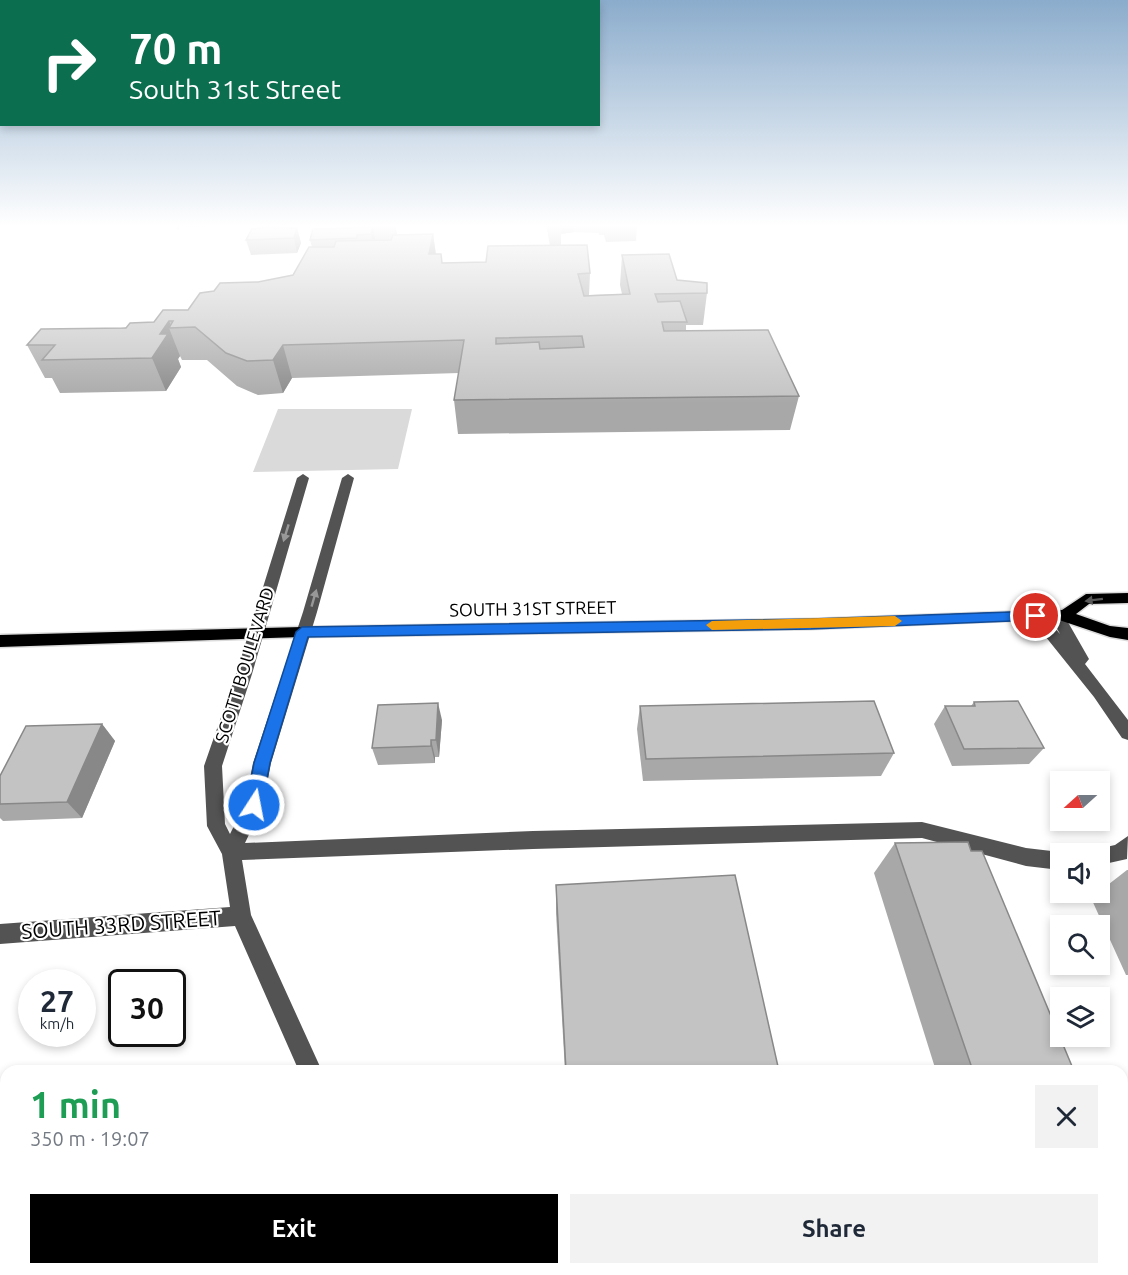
<!DOCTYPE html>
<meta charset="utf-8">
<style>
body{margin:0;font-family:Ubuntu,sans-serif;background:#f2f2f3;color:#1f2937;height:100vh;display:flex;flex-direction:column;font-size:22px;white-space:nowrap}
*{box-sizing:border-box;margin:0}
p{font-size:20px;color:#747a83}
.icon{flex:none;width:33px;height:33px;fill:none;stroke:currentColor;stroke-width:2;stroke-linecap:round;stroke-linejoin:round}
.map{position:relative;flex:1;overflow:hidden}
.details{position:absolute;left:0px;top:1065px;width:1128px;height:210px;display:flex;flex-direction:column;background:#fff;border-radius:18px 18px 0 0;box-shadow:0 3px 9px #0003}
.details>*{flex:none}
.hud{position:absolute;left:0px;top:0px;width:600px;height:126px;box-shadow:0 3px 9px #0003;background:#0b6e4f;color:#fff;overflow:hidden}
.needle{width:39px;rotate:249deg}
.buttons{position:absolute;left:1050px;top:771px;display:grid;gap:12px}
.buttons a{display:grid;place-items:center;width:60px;height:60px;border-radius:0px;background:#fff;box-shadow:0 3px 9px #0003;font-size:30px}
.speed{position:absolute;left:18px;top:969px;display:flex;gap:12px;font-size:30px;font-weight:700;text-align:center}
.speed>*{display:grid;place-content:center;width:78px;height:78px;border-radius:50%;background:#fff;box-shadow:0 3px 9px #0003;line-height:1}
.speed small{font-size:15px;font-weight:400}
.speed .limit{border:3px solid #111;border-radius:9px;background:#fff;color:#111}
.pin{position:absolute;display:grid;place-items:center;width:51px;height:51px;color:#fff;margin:-26px;border:3px solid #fff;border-radius:50%;box-shadow:0 2px 6px #0007}
.me{position:absolute;width:66px;margin:-33px;rotate:11deg;stroke-linejoin:round;filter:drop-shadow(0 0 4px #0008)}
.turn{display:flex;align-items:center;gap:21px;height:126px;padding:0 30px;font-size:27px}
.turn .icon{width:78px;height:78px;stroke-width:2.5}
.turn b{display:block;font-size:42px;line-height:51px}
.round{display:grid;place-items:center;flex:none;width:63px;height:63px;border-radius:0px;background:#f2f2f3}
.headline{display:flex;align-items:center;justify-content:space-between;height:102px;padding:0 30px}
h1{font-size:36px;font-weight:700;line-height:45px;color:#1e9e55}
.cta{display:flex;gap:12px;margin-top:auto;padding:12px 30px}
.cta a{flex:1;height:69px;border-radius:0px;background:#000;color:#fff;font-size:24px;font-weight:700;line-height:69px;text-align:center}
.cta a+a{background:#f2f2f3;color:#1f2937}
.map>svg:first-child{display:block}
.green{fill:#dadada}
.lines{fill:none;stroke-linecap:round;stroke-linejoin:round}
.stream{stroke:#a1a1a1;stroke-width:3}
.major-casing{stroke:#dbdbdb;stroke-width:3}
.minor{fill:#535353;fill-rule:evenodd}
.major{fill:#000;fill-rule:evenodd}
.wall{fill:#a8a8a8}
.shaded-wall{fill:#888}
.building{fill:#c3c3c3;stroke:#888;stroke-width:1.5;fill-rule:evenodd}
.oneway{fill:#989898}
.oneway2{fill:#595959}
.route{fill:#1a73e8;stroke:#114b97;stroke-width:1.5}
.slow{fill:#f59e0b}
.labels{text-anchor:middle;stroke-width:4.5;stroke-linejoin:round;paint-order:stroke}
.street-label{font-size:18px;fill:#000;stroke:#fff}
.near-street-label{font-size:21px;fill:#000;stroke:#fff}
</style>
<div class="map">
<svg width="1128" height="1275" viewBox="0 0 1128 1275">
<rect width="100%" height="100%" fill="#fff"/>
<path class="green" d="M 278,409 L 412,409 L 398,469 L 253,472 Z"/>
<g class="lines">
<path class="stream" d="M 178,228 L 179,224"/>
<defs>
<path id="major" d="M 1128,593 L 1128,603 L 1089,604 L 1076,614 L 1110,626 L 1128,628 L 1128,640 L 1110,637 L 1056,619 L 811,629 L 302,637 L 0,647 L 0,635 L 302,627 L 811,619 L 1062,610 L 1086,594 Z"/>
</defs>
<use href="#major" class="major-casing"/>
<g class="minor">
<path d="M 303,474 L 309,478 L 252,674 L 222,766 L 225,824 L 230,834 L 245,804 L 253,763 L 303,612 L 342,478 L 348,474 L 354,478 L 317,612 L 271,763 L 263,805 L 245,843 L 533,831 L 922,822 L 1026,848 L 1060,852 L 1064,854 L 1060,854 L 1060,870 L 1026,866 L 922,838 L 533,849 L 242,860 L 251,915 L 322,1071 L 299,1071 L 235,926 L 0,944 L 0,924 L 230,907 L 222,854 L 207,826 L 204,766 L 236,674 L 297,478 Z"/>
<path d="M 1056,609 L 1061,610 L 1089,659 L 1085,664 L 1128,720 L 1128,740 L 1122,738 L 1094,697 L 1029,616 L 1031,612 L 1041,612 L 1060,634 L 1049,614 Z"/>
<path d="M 1128,836 L 1127,859 L 1100,865 L 1100,854 L 1092,854 L 1093,850 L 1115,845 Z"/>
<path d="M 366,1269 L 392,1269 L 393,1275 L 367,1275 Z"/>
</g>
<use href="#major" class="major"/>
</g>
<g class="wall">
<path d="M 187,224 L 228,224 L 228,225 L 188,227 Z"/>
<path d="M 353,224 L 395,224 L 397,235 L 433,234 L 436,254 L 442,263 L 486,262 L 550,246 L 546,224 L 637,224 L 636,241 L 606,242 L 604,235 L 599,235 L 599,233 L 574,232 L 561,234 L 561,245 L 590,273 L 589,295 L 622,294 L 620,285 L 622,255 L 707,293 L 703,325 L 686,325 L 686,331 L 799,396 L 790,430 L 458,434 L 454,400 L 459,373 L 292,378 L 283,393 L 258,395 L 237,386 L 207,360 L 182,360 L 180,356 L 178,359 L 181,367 L 166,391 L 60,393 L 52,378 L 45,378 L 27,345 L 154,322 L 188,310 L 214,291 L 293,275 L 312,247 L 310,240 L 352,228 Z"/>
<path d="M 960,224 L 993,224 L 962,226 Z"/>
<path d="M 297,228 L 301,243 L 297,253 L 251,255 L 246,240 Z"/>
<path d="M 974,702 L 1044,748 L 1029,764 L 952,766 L 934,724 L 945,706 L 971,706 Z"/>
<path d="M 640,706 L 894,753 L 881,776 L 643,781 L 637,729 Z"/>
<path d="M 442,720 L 439,757 L 435,757 L 435,763 L 378,765 L 372,748 Z"/>
<path d="M 102,724 L 115,741 L 82,818 L 3,821 L 0,818 L 0,776 Z"/>
<path d="M 895,843 L 1074,1071 L 936,1071 L 874,873 Z"/>
<path d="M 1127,870 L 1128,870 L 1128,975 L 1126,975 L 1091,898 L 1098,892 L 1100,892 L 1100,891 Z"/>
<path d="M 556,885 L 779,1071 L 565,1071 L 556,913 Z"/>
<path d="M 1006,1269 L 1122,1269 L 1128,1275 L 1001,1275 L 1008,1274 Z"/>
</g>
<g class="shaded-wall">
<path d="M 394,224 L 395,224 L 397,234 L 396,239 Z"/>
<path d="M 559,224 L 574,224 L 574,232 L 561,234 L 561,227 Z"/>
<path d="M 373,225 L 375,240 L 374,249 L 371,234 Z"/>
<path d="M 297,228 L 301,243 L 297,253 L 294,238 Z"/>
<path d="M 433,234 L 437,264 L 429,254 Z"/>
<path d="M 169,321 L 172,328 L 169,328 L 180,356 L 178,359 L 181,367 L 166,391 L 152,358 L 160,334 Z"/>
<path d="M 283,345 L 292,378 L 283,393 L 273,360 Z"/>
<path d="M 438,703 L 442,720 L 439,757 L 436,740 Z"/>
<path d="M 102,724 L 115,741 L 82,818 L 67,802 Z"/>
<path d="M 431,740 L 435,757 L 435,763 L 431,746 Z"/>
<path d="M 56,1269 L 88,1269 L 86,1275 L 54,1275 Z"/>
</g>
<g class="building">
<path d="M 353,224 L 394,224 L 373,225 L 371,234 L 357,235 L 357,238 L 310,240 L 313,229 L 352,228 Z"/>
<path d="M 549,224 L 561,224 L 561,227 L 550,227 Z"/>
<path d="M 265,227 L 297,228 L 294,238 L 246,240 L 252,229 Z"/>
<path d="M 433,234 L 429,254 L 441,254 L 442,263 L 486,262 L 488,246 L 587,245 L 590,273 L 578,274 L 584,296 L 630,294 L 622,255 L 669,254 L 677,280 L 707,283 L 707,293 L 655,294 L 658,302 L 680,301 L 687,322 L 662,322 L 664,331 L 768,330 L 799,396 L 454,400 L 464,340 L 283,345 L 273,360 L 247,361 L 226,353 L 195,327 L 169,328 L 173,321 L 169,321 L 160,334 L 168,334 L 152,358 L 42,360 L 55,345 L 27,345 L 41,329 L 126,328 L 130,323 L 154,322 L 163,310 L 188,310 L 200,293 L 214,291 L 220,283 L 258,282 L 293,275 L 309,247 L 334,247 L 336,241 L 391,240 L 393,235 ZM 582,336 L 584,347 L 540,349 L 539,342 L 496,344 L 496,338 Z"/>
<path d="M 874,701 L 894,753 L 646,759 L 640,706 Z"/>
<path d="M 1018,701 L 1044,748 L 964,749 L 945,706 L 975,706 L 974,702 Z"/>
<path d="M 438,703 L 436,740 L 431,740 L 431,746 L 372,748 L 378,705 Z"/>
<path d="M 102,724 L 67,802 L 0,804 L 0,776 L 26,726 Z"/>
<path d="M 968,842 L 971,851 L 982,851 L 1074,1071 L 973,1071 L 895,843 Z"/>
<path d="M 735,875 L 779,1071 L 566,1071 L 556,885 Z"/>
<path d="M 6,1149 L 6,1269 L 56,1269 L 54,1275 L 0,1275 L 0,1150 Z"/>
<path d="M 1122,1159 L 1125,1159 L 1128,1166 L 1128,1275 L 1045,1275 L 1044,1271 L 1051,1271 L 1050,1269 L 1122,1269 Z"/>
<path d="M 576,1269 L 909,1269 L 911,1275 L 576,1275 Z"/>
</g>
<defs><path id="oneway-solid" d="M-6-.8H1V-3.2L6.5 0L1 3.2V.8H-6Z" transform="scale(1.5)"/></defs>
<g class="oneway">
<use href="#oneway-solid" transform="translate(286 533) rotate(107)"/>
<use href="#oneway-solid" transform="translate(314 598) rotate(-74)"/>
</g>
<use class="oneway2" href="#oneway-solid" transform="translate(1094 600) rotate(173)"/>
<linearGradient id="sky" x2="0" y2="1"><stop stop-color="#8baccc"/><stop offset="0.56" stop-color="#fff"/><stop offset="1" stop-color="#fff" stop-opacity="0"/></linearGradient>
<rect width="1128" height="403" fill="url(#sky)"/>
<path class="route" d="M 1036,611 L 1043,616 L 1036,620 L 811,629 L 308,637 L 270,763 L 262,805 L 260,811 L 254,813 L 248,811 L 246,805 L 254,763 L 296,632 L 302,627 L 811,619 Z"/>
<path class="slow" d="M 895,616 L 902,621 L 895,626 L 712,630 L 706,625 L 712,621 Z"/>
<g class="labels">
<g class="street-label">
<text transform="translate(533 609) rotate(-1)" y="6">SOUTH 31ST STREET</text>
<text transform="translate(245 665) rotate(-73)" y="6">SCOTT BOULEVARD</text>
</g>
<g class="near-street-label">
<text transform="translate(121 925) rotate(-4)" y="7">SOUTH 33RD STREET</text>
</g>
</g>
</svg>
<div class="buttons">
<a><svg class="needle" viewBox="-14 -14 28 28"><path d="M0-13l5 13h-10z" fill="#e53935"/><path d="M0 13l5-13h-10z" fill="#747a83"/></svg></a>
<a><svg class="icon" aria-label="sound" viewBox="0 0 24 24"><path d="M4 9h4l5-4v14l-5-4H4zM17 9q2 3 0 6"/></svg></a>
<a><svg class="icon" aria-label="search" viewBox="0 0 24 24"><circle cx="10" cy="10" r="6"/><path d="M15 15l6 6"/></svg></a>
<a><svg class="icon" aria-label="layers" viewBox="0 0 24 24"><path d="M12 4l9 5-9 5-9-5zM3 14l9 5 9-5"/></svg></a>
</div>
<div class="speed"><div>27<small>km/h</small></div><div class="limit">30</div></div>
<div class="pin" style="left:1036px;top:616px;background:#d93025"><svg class="icon" aria-label="arrive" viewBox="0 0 24 24"><path d="M6 21V4h12l-3 4 3 4H6"/></svg></div>
<svg class="me" style="left:254px;top:805px" viewBox="-20 -20 40 40"><circle r="17" fill="#1a73e8" stroke="#fff" stroke-width="3"/><path d="M0-11L8 9 0 5-8 9z" fill="#fff"/></svg>
<div class="hud">
<div class="turn"><svg class="icon" aria-label="right" viewBox="0 0 24 24"><path d="M7 20v-9h11M14 6l5 5-5 5"/></svg><div><b>70 m</b>South 31st Street</div></div>
</div>
<section class="details">
<div class="headline"><div><h1>1 min</h1><p>350 m · 19:07</p></div><a class="round"><svg class="icon" aria-label="close" viewBox="0 0 24 24"><path d="M6 6l12 12M18 6L6 18"/></svg></a></div>
<div class="cta"><a>Exit</a><a>Share</a></div>
</section>
</div>
